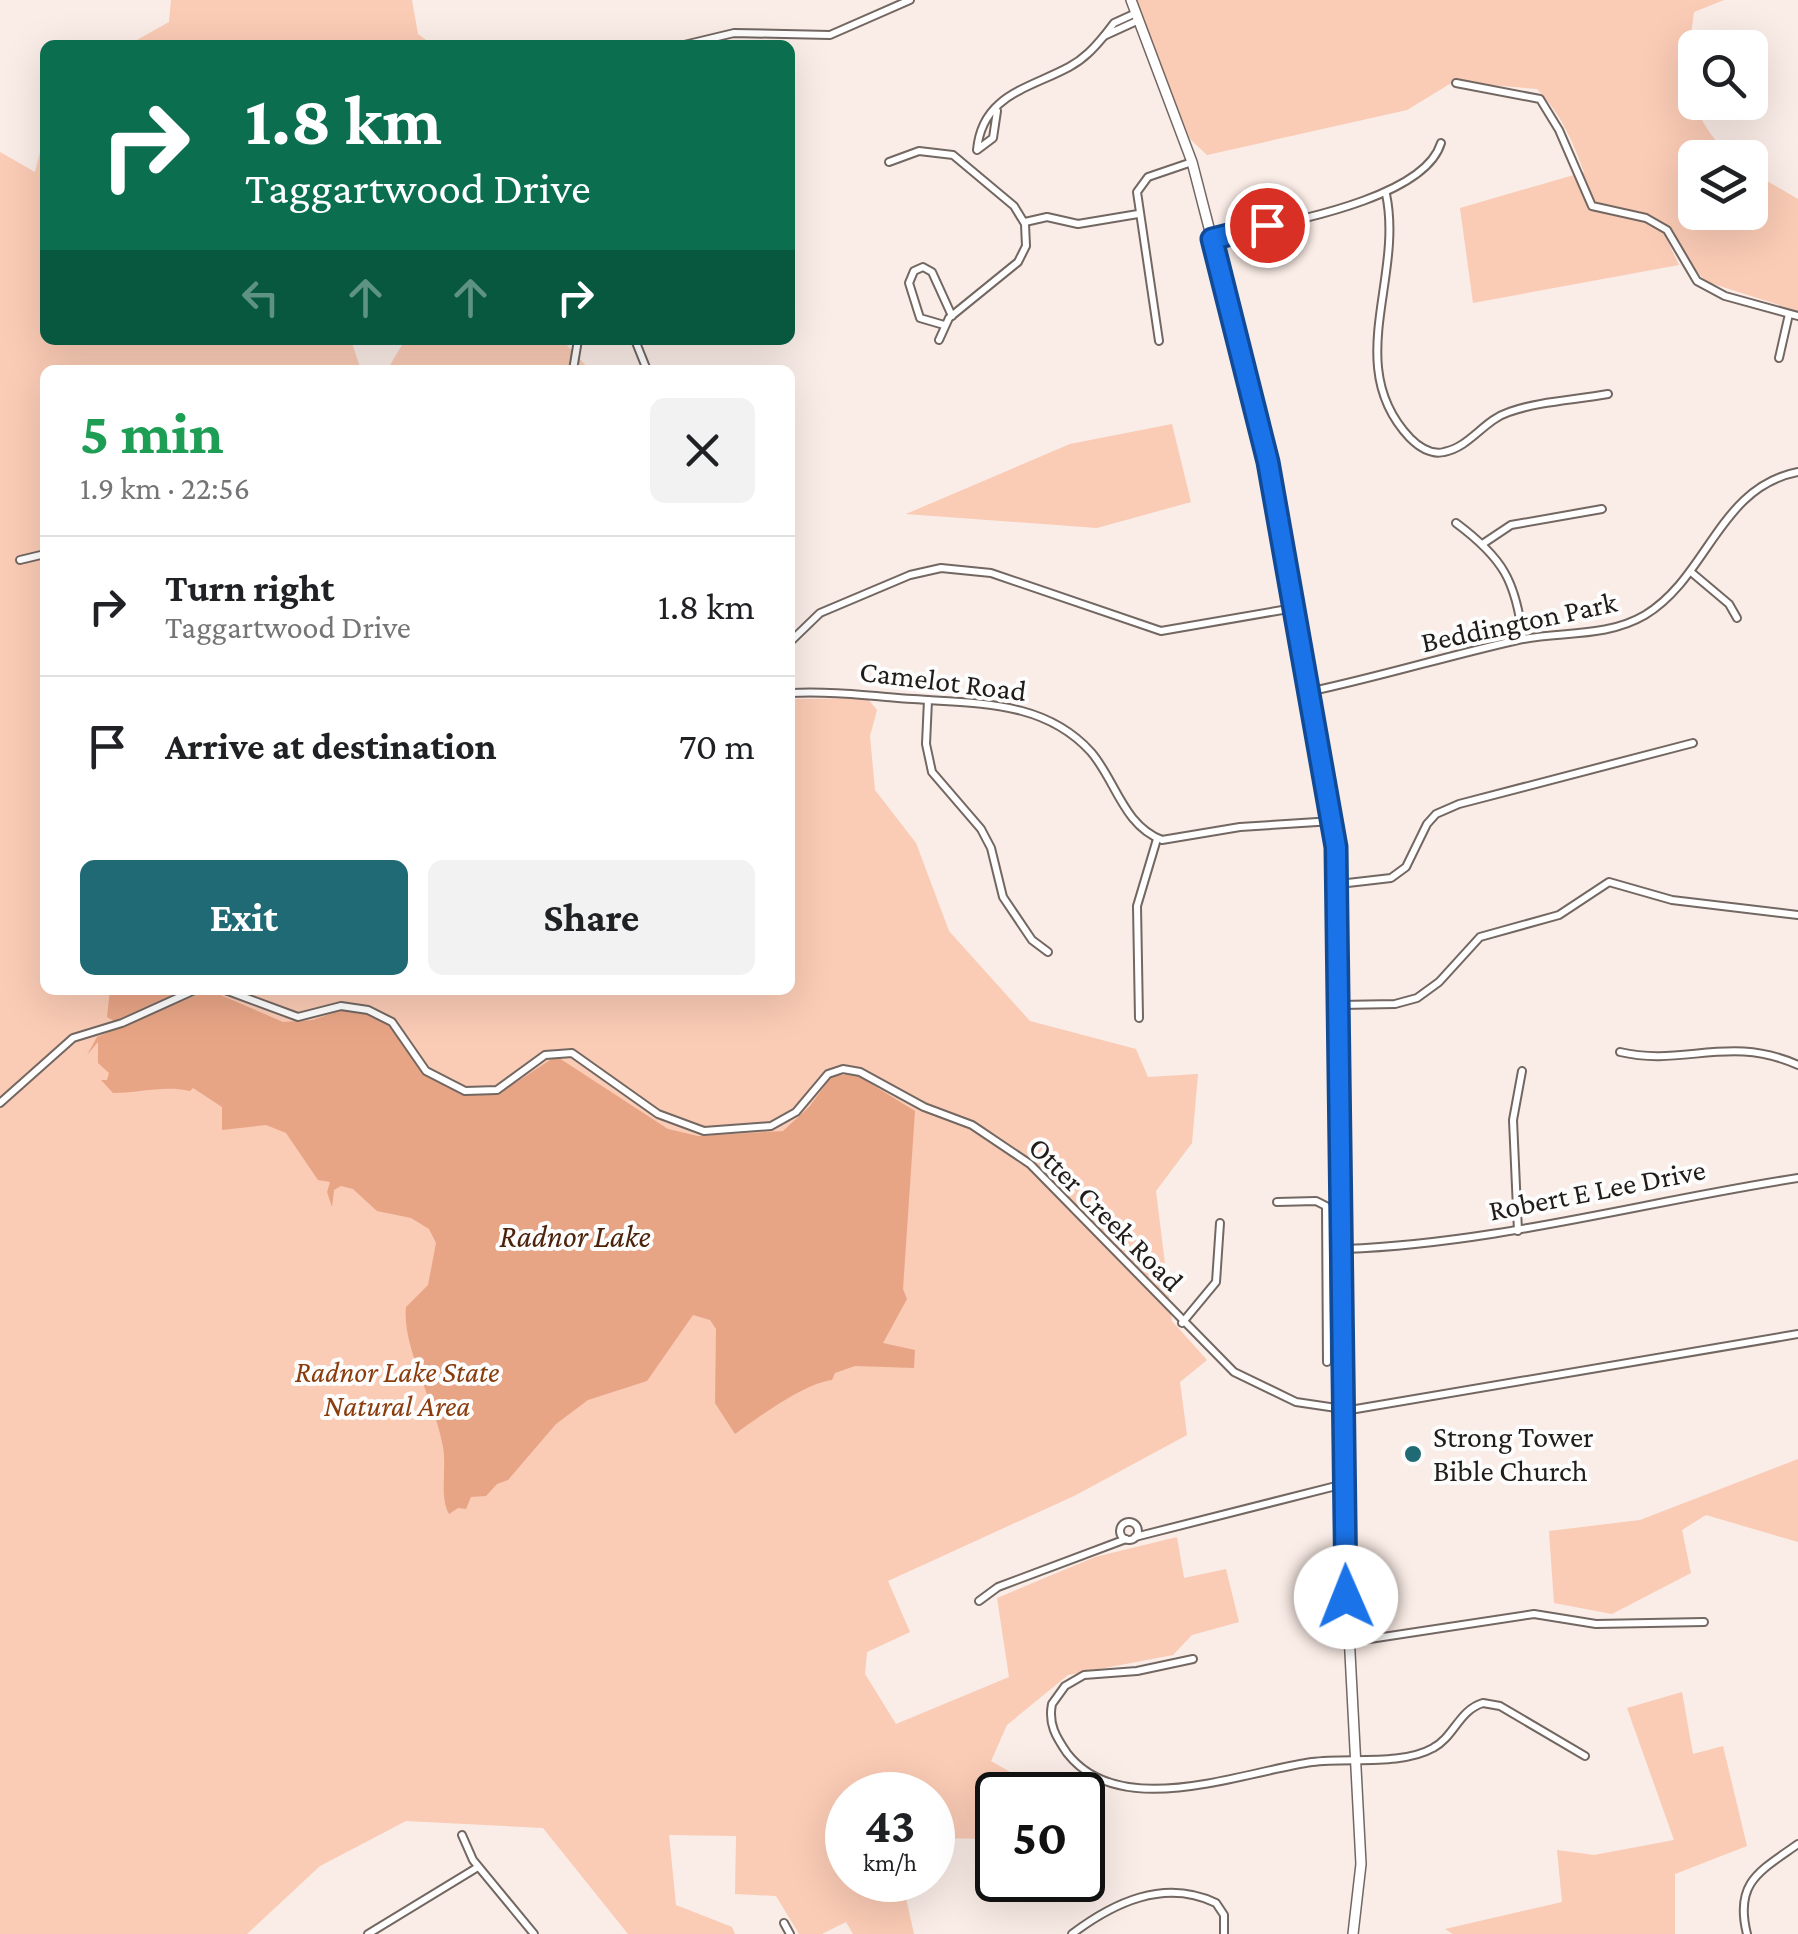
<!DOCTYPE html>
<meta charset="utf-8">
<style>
body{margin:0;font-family:"Crimson Pro",serif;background:#f2f2f2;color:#202124;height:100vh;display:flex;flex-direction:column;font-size:38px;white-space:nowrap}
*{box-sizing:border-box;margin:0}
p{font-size:32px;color:#757577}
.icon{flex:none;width:55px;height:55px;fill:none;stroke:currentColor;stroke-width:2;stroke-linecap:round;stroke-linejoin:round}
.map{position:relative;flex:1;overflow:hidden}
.details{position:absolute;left:40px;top:365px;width:755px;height:630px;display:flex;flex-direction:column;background:#fff;border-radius:15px;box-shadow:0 10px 40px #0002}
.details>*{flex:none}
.hud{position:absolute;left:40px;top:40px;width:755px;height:305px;border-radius:15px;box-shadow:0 10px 40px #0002;background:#0b6e4f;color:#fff;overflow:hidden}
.fabs{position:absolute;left:1678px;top:30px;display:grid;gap:20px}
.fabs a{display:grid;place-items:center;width:90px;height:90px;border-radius:15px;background:#fff;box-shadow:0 10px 40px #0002;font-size:50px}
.speed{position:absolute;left:825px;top:1772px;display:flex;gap:20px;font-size:50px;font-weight:700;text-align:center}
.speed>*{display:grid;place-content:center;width:130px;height:130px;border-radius:50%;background:#fff;box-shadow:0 10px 40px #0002;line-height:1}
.speed small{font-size:25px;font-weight:400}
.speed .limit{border:5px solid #111;border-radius:15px;background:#fff;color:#111}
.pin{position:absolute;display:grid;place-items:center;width:85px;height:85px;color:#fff;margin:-42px;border:5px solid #fff;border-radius:50%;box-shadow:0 2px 10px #0007}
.me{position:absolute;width:110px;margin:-55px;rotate:359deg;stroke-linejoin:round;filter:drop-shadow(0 0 8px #0008)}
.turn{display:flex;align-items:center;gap:35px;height:210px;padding:0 40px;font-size:45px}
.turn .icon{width:130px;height:130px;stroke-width:2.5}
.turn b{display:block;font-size:70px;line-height:85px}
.lanes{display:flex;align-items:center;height:95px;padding:0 40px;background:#0003;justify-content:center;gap:50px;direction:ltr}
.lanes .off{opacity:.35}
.round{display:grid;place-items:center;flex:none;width:105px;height:105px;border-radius:15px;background:#f2f2f2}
.summary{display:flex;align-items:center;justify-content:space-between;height:170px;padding:0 40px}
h1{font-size:60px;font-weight:700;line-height:75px;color:#1e9e55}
.action{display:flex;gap:20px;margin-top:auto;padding:20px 40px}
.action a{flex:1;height:115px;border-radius:15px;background:#206a75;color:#fff;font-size:40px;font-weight:700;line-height:115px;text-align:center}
.action a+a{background:#f2f2f2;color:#202124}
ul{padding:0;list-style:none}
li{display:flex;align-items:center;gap:30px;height:140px;padding:0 40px;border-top:2px solid #e0e0e0}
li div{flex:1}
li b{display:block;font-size:38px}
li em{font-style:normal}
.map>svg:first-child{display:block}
.green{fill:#facbb5}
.water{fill:#e8a586}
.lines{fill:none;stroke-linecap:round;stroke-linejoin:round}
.minor-casing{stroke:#736762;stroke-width:10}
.major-casing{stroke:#736762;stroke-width:12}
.minor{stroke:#fff;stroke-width:6}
.major{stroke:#fff;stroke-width:9}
.route-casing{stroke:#114b97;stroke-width:25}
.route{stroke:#1a73e8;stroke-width:18}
.poi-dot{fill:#206a75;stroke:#fdfdfd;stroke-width:4}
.labels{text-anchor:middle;stroke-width:8;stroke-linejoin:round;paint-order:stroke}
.street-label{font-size:30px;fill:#211c1a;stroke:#fdfdfd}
.park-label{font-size:30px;font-style:italic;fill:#8b3c0c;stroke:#fdfdfd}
.poi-label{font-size:30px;fill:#211c1a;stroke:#fdfdfd;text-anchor:start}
.water-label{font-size:32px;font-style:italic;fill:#4d220b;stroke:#fdfdfd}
</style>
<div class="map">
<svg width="1798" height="1934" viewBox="0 0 1798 1934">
<rect width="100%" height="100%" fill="#faece6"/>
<g class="green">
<path d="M 171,0 L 412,0 L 418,34 L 433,45 L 128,45 L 169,22 Z"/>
<path d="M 1134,0 L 1724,0 L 1694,12 C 1685,78 1683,106 1730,157 L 1695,158 L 1695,212 L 1750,212 L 1750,171 L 1798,199 L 1798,311 L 1707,282 L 1693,268 L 1670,226 L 1664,233 L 1679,265 L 1473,303 L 1460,208 L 1584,172 C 1572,140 1561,114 1537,89 L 1453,82 L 1407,110 L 1207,155 L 1190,139 Z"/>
<path d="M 45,132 L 45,340 L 351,340 L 361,370 L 45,370 L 45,990 L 790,990 L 790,699 L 867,698 L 877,710 L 870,736 L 875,790 L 916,843 L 949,931 L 1030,1021 L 1136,1049 L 1148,1077 L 1198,1074 L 1192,1143 L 1156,1191 L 1172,1321 L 1207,1360 L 1180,1382 L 1187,1435 L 1076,1495 L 888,1581 L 910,1632 L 867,1652 L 865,1674 L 896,1724 L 1009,1677 L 997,1598 L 1095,1557 L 1177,1537 L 1184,1578 L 1226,1569 L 1239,1622 L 1192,1635 L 1173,1655 L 1068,1675 L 1007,1725 L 991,1761 L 1050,1795 L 998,1795 L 997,1839 L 933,1838 L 932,1795 L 848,1795 L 848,1880 L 902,1880 L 914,1934 L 853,1934 L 846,1922 L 822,1934 L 799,1934 L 776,1896 L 735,1894 L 736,1836 L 669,1835 L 676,1905 L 732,1927 L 735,1934 L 628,1934 L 543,1828 L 406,1821 L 320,1866 L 247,1934 L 0,1934 L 0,152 L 35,172 Z"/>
<path d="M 405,340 L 562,340 L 590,370 L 387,370 Z"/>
<path d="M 1172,424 L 1191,502 L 1097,528 L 906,514 L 1070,444 Z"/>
<path d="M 1798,1459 L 1798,1542 L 1706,1515 L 1682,1530 L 1691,1573 L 1612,1614 L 1554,1603 L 1549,1531 L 1640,1520 Z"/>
<path d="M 1682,1692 L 1693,1754 L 1723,1746 L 1747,1846 L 1675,1874 L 1675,1934 L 1453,1934 L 1445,1929 L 1562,1902 L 1557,1850 L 1594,1855 L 1674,1840 L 1627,1708 Z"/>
</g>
<g class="water">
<path d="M 110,990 L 183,990 L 114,1021 L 107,1017 Z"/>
<path d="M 209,990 L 283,1022 L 313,1020 L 347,1008 L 371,1014 L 389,1023 L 421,1070 L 465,1095 L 497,1095 L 556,1056 L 668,1129 L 698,1136 L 783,1131 L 809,1107 L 832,1076 L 855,1074 L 915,1111 L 903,1289 L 907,1299 L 883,1343 L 915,1350 L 914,1368 L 855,1366 L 835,1373 L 832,1380 C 805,1383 757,1418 735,1434 L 715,1403 L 716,1329 L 710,1320 L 693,1315 L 647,1381 L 588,1400 L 556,1424 L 508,1480 L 497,1484 L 486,1496 L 471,1497 L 466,1509 L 458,1508 L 449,1514 C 439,1496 447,1469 443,1447 C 435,1400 402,1349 406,1307 L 428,1285 L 436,1243 L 429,1229 L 411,1218 L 377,1211 L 353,1189 L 341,1186 L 334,1190 L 332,1207 L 327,1192 L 330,1182 L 318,1180 L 286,1133 L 266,1125 L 222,1130 L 222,1107 L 193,1088 L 190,1091 C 163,1085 141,1093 113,1093 L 101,1080 L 107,1080 L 109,1073 L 98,1063 L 98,1042 L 87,1055 L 97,1037 Z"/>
</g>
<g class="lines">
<defs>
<g id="minor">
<path d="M 1136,13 L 1114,23 L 1104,36 L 1139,20"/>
<path d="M 684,45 L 734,33 L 830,35 L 910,0"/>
<path d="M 1456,83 L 1540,99 L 1559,130 L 1592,206 L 1646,218 L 1667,230 L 1697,281 L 1725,296 L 1798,316"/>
<path d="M 997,111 L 993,138 L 977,150 C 982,95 1028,89 1069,67 C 1084,59 1094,48 1104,36"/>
<path d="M 889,162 L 919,151 L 953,155 L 1014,206 L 1025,224 L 1026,246 L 1018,262 L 949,318 L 939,340"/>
<path d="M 1386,194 C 1404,279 1342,366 1410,438 C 1419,447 1431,455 1444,452 C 1470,447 1484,420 1509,412 C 1540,401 1576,400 1608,394"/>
<path d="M 1025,222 L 1047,217 L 1078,224 L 1138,214"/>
<path d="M 1212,239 C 1268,225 1423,203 1441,143"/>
<path d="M 944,325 L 920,318 L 909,283 L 914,271 L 923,267 L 932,272 L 952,316"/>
<path d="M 635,340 L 647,370"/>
<path d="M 1159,341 L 1137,192 L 1148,177 L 1192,162"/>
<path d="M 1779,358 L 1789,314"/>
<path d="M 573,370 L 578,340"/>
<path d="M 1456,523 C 1503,558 1516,581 1523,639"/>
<path d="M 1484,543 L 1511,525 L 1602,509"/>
<path d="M 20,560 L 45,554"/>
<path d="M 1691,572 L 1729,604 L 1737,618"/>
<path d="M 790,642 L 820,613 L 910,575 L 941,568 L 991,573 L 1161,631 L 1294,608"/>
<path d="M 1308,692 C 1379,677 1447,656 1518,640 C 1560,631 1606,638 1645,615 C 1708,577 1719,487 1798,472"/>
<path d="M 790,693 C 832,691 871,696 913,699 C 977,704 1044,700 1091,752 C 1116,781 1123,825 1162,840 L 1240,827 L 1333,821"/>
<path d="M 928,700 L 926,744 L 932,772 L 981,829 L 991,848 L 1003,897 L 1032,940 L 1048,952"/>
<path d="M 1339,884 L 1391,878 L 1406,867 L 1427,824 L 1436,814 L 1459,804 L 1693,743"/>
<path d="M 225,990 L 298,1017 L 341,1006 L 368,1010 L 392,1022 L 426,1071 L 465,1091 L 497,1090 L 545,1055 L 572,1053 L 658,1114 L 704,1131 L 771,1126 L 796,1112 L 828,1074 L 843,1069 L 860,1072 L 924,1107 L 972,1125 L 1030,1164 L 1234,1372 L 1296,1402 L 1350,1410 L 1798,1334"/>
<path d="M 1340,1005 L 1395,1004 L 1417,998 L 1439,982 L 1480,937 L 1559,915 L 1609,882 L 1672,900 L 1798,915"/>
<path d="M 1139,1018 L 1137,906 L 1157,839"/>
<path d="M 1620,1052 C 1684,1067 1729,1034 1798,1065"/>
<path d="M 0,1103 L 73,1038 L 122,1023 L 195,990"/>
<path d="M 1277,1202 L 1316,1201 L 1326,1206 L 1327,1362"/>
<path d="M 1518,1231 L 1513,1120 L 1522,1071"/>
<path d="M 1345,1249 C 1499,1243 1647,1201 1798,1178"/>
<path d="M 1182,1323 L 1216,1282 L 1220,1223"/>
<circle cx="1129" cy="1531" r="9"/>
<path d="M 1135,1537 L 1344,1484"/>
<path d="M 979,1601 L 998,1587 L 1126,1539"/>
<path d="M 1350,1642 L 1534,1614 L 1596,1624 L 1704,1622"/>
<path d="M 1193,1659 L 1137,1671 L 1084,1675 L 1065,1686 L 1052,1704 C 1048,1724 1056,1737 1067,1753 C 1120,1822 1241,1772 1312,1762 C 1348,1757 1401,1766 1433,1748 C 1454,1737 1459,1710 1483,1703 L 1500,1706 L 1585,1756"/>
<path d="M 462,1835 L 473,1860 L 534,1934"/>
<path d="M 784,1923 L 790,1934"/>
<path d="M 368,1934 L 478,1867"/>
<path d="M 1072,1934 C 1113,1903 1164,1878 1216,1903 L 1224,1915 L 1224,1934"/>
<path d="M 1747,1934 C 1734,1882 1760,1871 1798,1844"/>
</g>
<path id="major" d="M 1131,0 L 1192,162 L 1260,425 L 1333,821 L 1340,915 L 1346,1576 L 1361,1864 L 1353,1934"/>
</defs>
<use href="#minor" class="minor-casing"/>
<use href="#major" class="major-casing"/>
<use href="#minor" class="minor"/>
<use href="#major" class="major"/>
</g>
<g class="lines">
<defs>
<path id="route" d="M 1267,225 L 1212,239 L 1268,462 L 1336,847 L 1346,1597"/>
</defs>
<use href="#route" class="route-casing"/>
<use href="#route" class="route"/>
</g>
<circle class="poi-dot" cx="1413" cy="1454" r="10"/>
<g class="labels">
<g class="street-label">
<text transform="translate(1519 622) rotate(-12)" y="10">Beddington Park</text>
<text transform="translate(943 681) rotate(7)" y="10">Camelot Road</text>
<text transform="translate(1597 1190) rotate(-11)" y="10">Robert E Lee Drive</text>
<text transform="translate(1106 1214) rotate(45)" y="10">Otter Creek Road</text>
</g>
<g class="park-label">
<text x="397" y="1382">Radnor Lake State<tspan x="397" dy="34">Natural Area</tspan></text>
</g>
<g class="poi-label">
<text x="1433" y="1447">Strong Tower<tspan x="1433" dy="34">Bible Church</tspan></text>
</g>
<g class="water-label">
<text x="575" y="1247">Radnor Lake</text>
</g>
</g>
</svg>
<div class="fabs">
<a><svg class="icon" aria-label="search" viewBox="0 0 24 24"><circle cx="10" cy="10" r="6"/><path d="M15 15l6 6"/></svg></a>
<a><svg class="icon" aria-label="layers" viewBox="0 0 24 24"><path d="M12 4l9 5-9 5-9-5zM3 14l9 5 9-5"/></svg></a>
</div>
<div class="speed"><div>43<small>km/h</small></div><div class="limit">50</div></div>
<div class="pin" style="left:1267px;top:225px;background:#d93025"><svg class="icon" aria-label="arrive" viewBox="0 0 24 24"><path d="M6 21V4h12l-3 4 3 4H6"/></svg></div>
<svg class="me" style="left:1346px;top:1597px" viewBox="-20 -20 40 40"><circle r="19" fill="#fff"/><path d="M0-13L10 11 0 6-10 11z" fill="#1a73e8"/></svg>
<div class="hud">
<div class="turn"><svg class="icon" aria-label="right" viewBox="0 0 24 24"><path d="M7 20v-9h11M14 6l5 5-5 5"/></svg><div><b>1.8 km</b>Taggartwood Drive</div></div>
<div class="lanes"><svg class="icon off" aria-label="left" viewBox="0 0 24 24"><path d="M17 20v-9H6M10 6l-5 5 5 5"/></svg><svg class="icon off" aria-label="ahead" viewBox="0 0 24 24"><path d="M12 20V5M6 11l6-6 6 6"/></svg><svg class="icon off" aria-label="ahead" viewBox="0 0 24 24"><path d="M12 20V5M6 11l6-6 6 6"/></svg><svg class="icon" aria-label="right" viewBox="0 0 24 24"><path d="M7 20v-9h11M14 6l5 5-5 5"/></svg></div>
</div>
<section class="details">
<div class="summary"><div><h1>5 min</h1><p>1.9 km · 22:56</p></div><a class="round"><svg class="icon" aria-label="close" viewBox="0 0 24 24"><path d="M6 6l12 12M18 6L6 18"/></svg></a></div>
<ul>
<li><svg class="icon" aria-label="right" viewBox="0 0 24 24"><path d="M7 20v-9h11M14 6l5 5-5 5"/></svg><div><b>Turn right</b><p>Taggartwood Drive</p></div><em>1.8 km</em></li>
<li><svg class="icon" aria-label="arrive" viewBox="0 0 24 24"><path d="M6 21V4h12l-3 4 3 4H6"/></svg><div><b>Arrive at destination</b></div><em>70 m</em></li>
</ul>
<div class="action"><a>Exit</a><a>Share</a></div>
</section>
</div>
